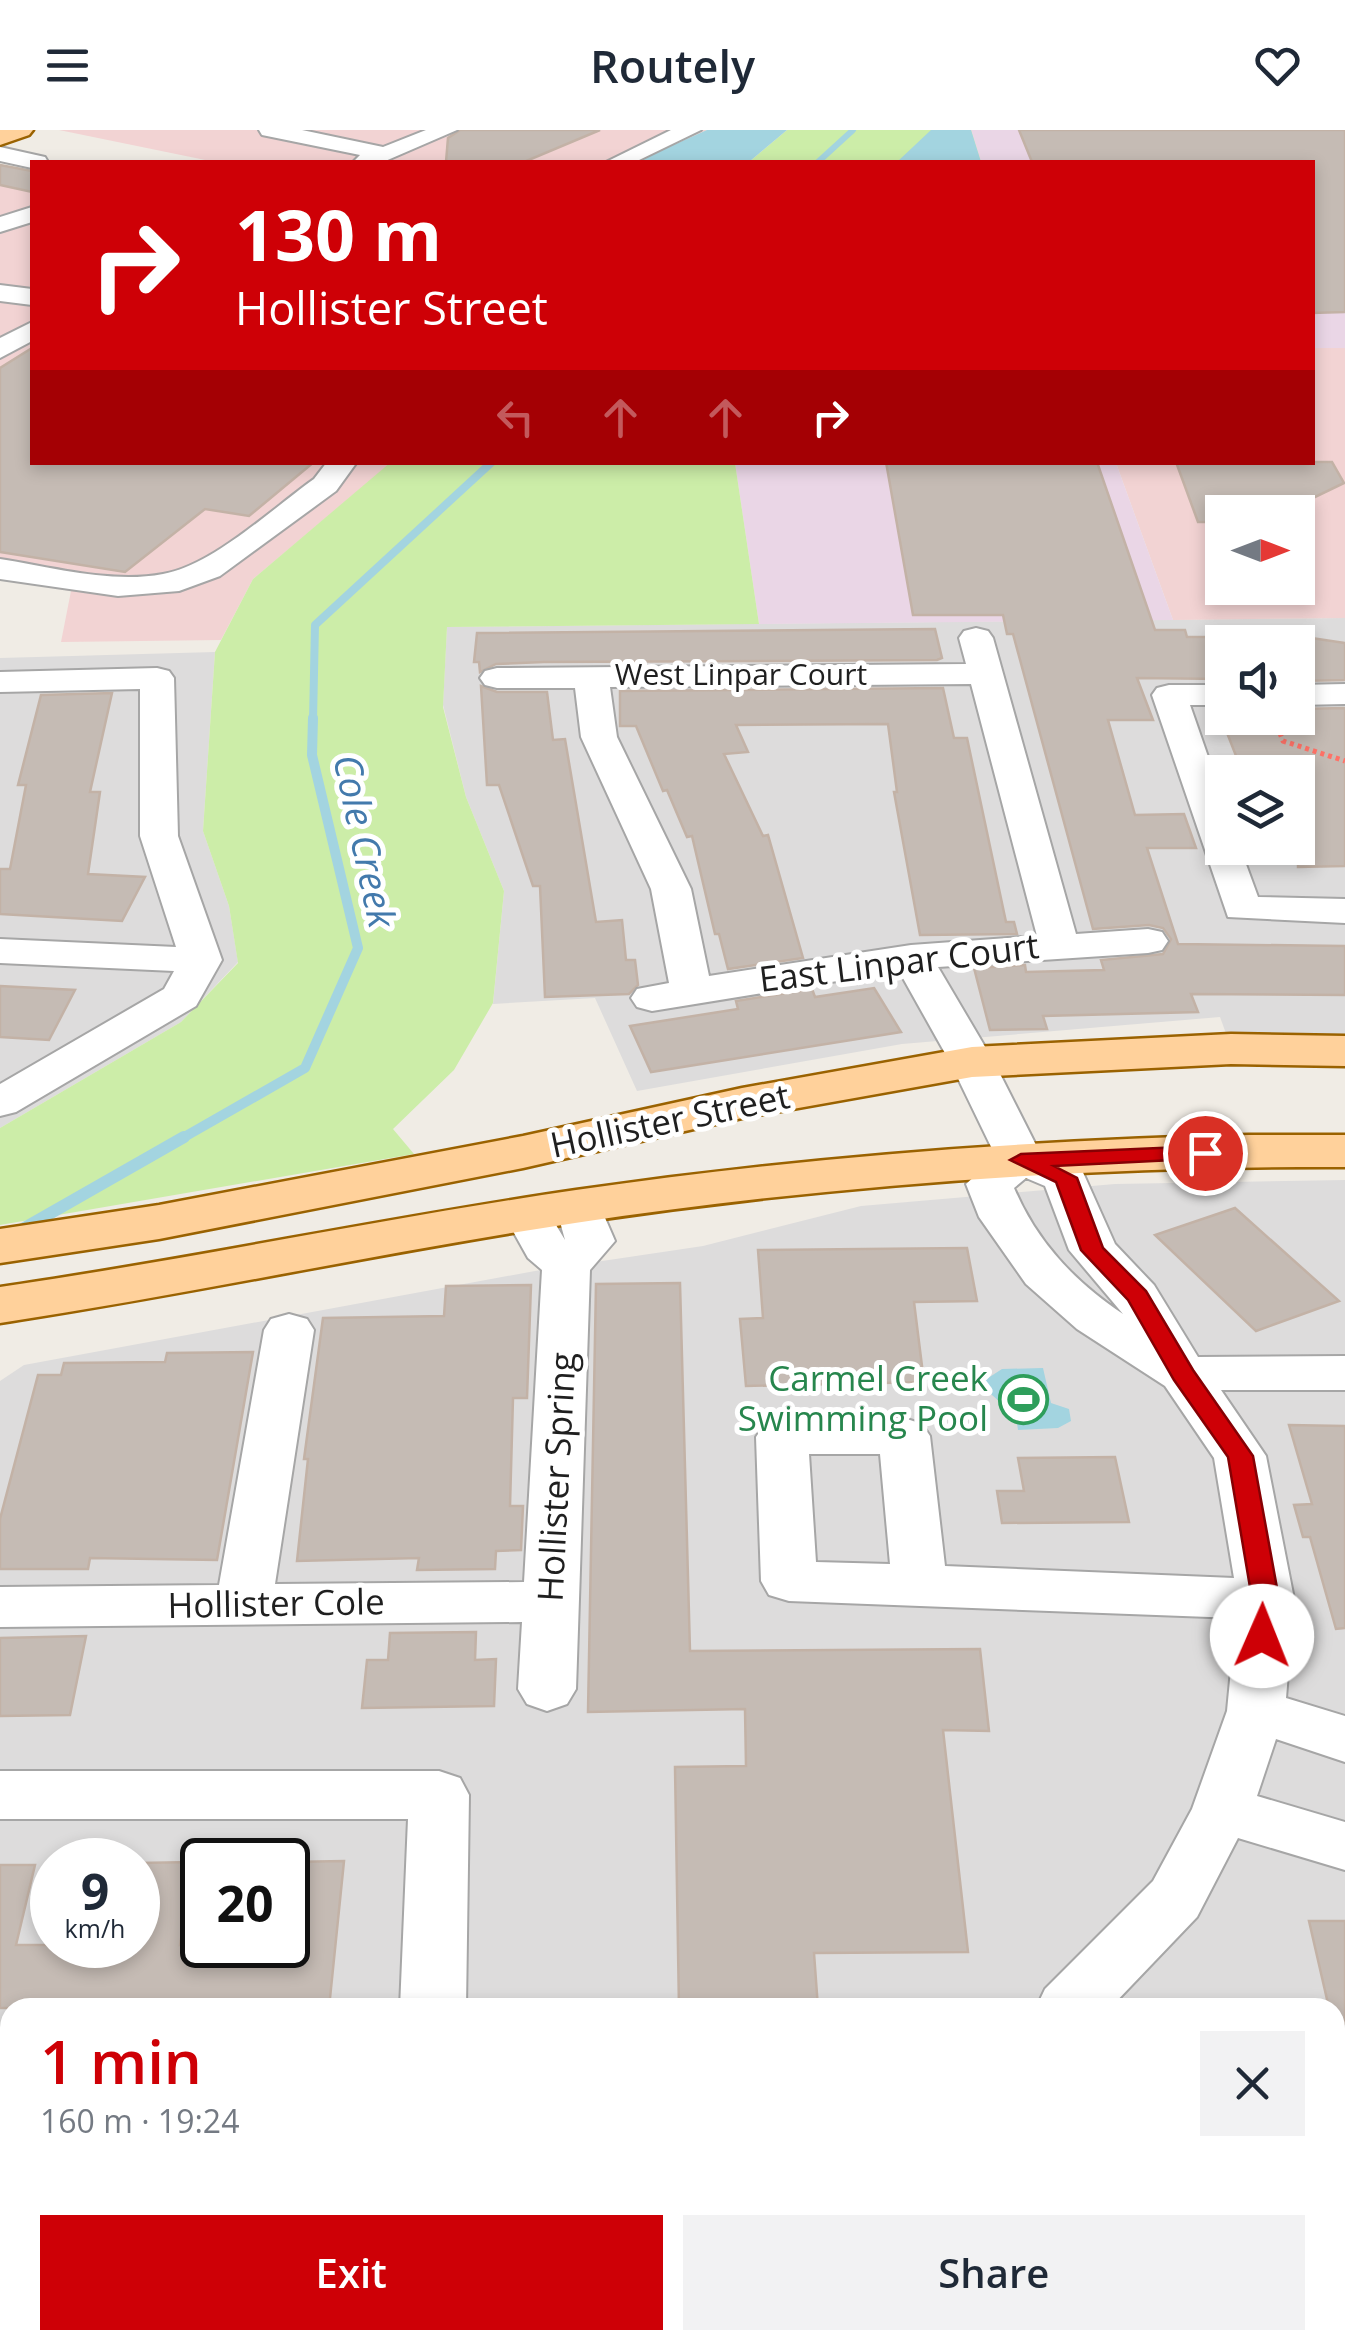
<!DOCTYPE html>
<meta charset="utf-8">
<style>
body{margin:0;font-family:"Open Sans",sans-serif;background:#f2f2f3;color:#1f2937;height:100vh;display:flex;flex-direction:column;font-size:38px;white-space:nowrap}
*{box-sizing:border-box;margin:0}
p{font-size:32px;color:#747a83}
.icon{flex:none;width:55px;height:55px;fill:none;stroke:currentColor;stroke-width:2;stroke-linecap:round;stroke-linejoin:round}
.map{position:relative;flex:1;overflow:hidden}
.details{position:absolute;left:0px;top:1868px;width:1345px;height:352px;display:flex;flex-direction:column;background:#fff;border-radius:30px 30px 0 0;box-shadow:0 5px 15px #0003}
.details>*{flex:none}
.guide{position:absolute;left:30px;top:30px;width:1285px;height:305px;border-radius:0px;box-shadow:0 5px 15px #0003;background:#ce0006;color:#fff;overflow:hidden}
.needle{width:65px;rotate:90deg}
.buttons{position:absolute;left:1205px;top:365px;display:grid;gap:20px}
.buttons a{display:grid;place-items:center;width:110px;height:110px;border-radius:0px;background:#fff;box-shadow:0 5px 15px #0003;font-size:50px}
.speed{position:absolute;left:30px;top:1708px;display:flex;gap:20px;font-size:50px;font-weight:700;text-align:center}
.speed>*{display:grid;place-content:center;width:130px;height:130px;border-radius:50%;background:#fff;box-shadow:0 5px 15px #0003;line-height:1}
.speed small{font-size:25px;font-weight:400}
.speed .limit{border:5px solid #111;border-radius:15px;background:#fff;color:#111}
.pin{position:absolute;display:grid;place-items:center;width:85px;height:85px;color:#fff;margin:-42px;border:5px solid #fff;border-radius:50%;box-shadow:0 2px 10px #0007}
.me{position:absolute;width:110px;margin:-55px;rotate:1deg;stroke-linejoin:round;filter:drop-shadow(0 0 8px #0008)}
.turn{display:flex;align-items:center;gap:35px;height:210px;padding:0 40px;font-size:45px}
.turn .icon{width:130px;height:130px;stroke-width:2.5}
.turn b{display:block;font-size:70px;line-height:85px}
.lanes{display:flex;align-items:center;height:95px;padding:0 40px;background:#0003;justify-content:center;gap:50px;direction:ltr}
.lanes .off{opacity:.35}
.round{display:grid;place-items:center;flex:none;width:105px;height:105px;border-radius:0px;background:#f2f2f3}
.summary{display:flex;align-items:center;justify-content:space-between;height:170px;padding:0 40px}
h1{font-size:60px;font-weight:600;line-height:75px;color:#ce0006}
.action{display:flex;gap:20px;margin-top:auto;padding:20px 40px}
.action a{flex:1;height:115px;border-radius:0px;background:#ce0006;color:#fff;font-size:40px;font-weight:600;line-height:115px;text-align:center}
.action a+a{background:#f2f2f3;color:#1f2937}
header{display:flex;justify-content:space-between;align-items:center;height:130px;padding:0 40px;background:#fff;font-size:45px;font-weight:600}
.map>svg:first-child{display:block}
.residential{fill:#dddcdc;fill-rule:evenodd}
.commercial{fill:#f2d3d3;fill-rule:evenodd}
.industrial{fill:#ead6e6}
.grass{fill:#cceda8}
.water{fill:#a3d4e0}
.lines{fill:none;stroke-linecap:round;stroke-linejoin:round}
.stream-far3{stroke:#a3d4e0;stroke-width:6}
.stream-far2{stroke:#a3d4e0;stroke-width:8}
.stream-far1{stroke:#a3d4e0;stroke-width:10}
.stream{stroke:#a3d4e0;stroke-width:12}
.building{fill:#c5bbb4;stroke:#c3b2a6;stroke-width:2.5}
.minor-casing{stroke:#a6a6a6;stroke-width:4}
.major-casing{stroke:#9a6200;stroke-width:5}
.path{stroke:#ff7267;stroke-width:5;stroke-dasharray:4 4;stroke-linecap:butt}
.minor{fill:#fff;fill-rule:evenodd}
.major{fill:#ffd19b;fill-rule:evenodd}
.route{fill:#ce0006;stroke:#860004;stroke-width:2.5}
.labels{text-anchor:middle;stroke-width:10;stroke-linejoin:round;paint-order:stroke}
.far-street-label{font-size:30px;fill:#1f1f1f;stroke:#fff}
.street-label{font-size:35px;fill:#1f1f1f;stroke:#fff}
.leisure-label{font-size:35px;fill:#27864d;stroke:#fff;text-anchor:end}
.water-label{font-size:38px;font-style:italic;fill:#437aac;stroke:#fff}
</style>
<header><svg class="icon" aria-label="menu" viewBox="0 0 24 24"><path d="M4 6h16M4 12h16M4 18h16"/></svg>Routely<svg class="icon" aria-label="heart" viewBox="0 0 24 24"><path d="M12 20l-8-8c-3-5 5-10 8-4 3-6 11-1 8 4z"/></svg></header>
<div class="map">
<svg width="1345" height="2218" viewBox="0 0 1345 2218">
<rect width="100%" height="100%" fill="#f0ece5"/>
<g class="residential">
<path d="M 1345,488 L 1345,910 L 1228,909 L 1220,887 L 902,914 L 637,961 L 595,868 L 493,874 L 504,761 L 466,667 L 443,575 L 447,497 ZM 1222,512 L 1298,512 L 1298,588 L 1222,588 ZM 1222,642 L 1298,642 L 1298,718 L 1222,718 Z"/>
<path d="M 215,522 L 203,701 L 229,776 L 238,832 L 181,892 L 0,998 L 0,528 Z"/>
<path d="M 1345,1050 L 1345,2218 L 0,2218 L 0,1251 L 24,1235 L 535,1141 L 703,1116 L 861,1076 L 1115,1054 ZM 52,1730 L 138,1730 L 138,1815 L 52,1815 ZM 202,1730 L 288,1730 L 288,1815 L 202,1815 ZM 10,1878 L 1335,1878 L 1335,2210 L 10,2210 Z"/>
</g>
<g class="commercial">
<path d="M 59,0 L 707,0 L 635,32 L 215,32 Z"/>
<path d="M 0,34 L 32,42 L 32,332 L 391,333 L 253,449 L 221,510 L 61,512 L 71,461 L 0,448 Z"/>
<path d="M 1313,218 L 1345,218 L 1345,488 L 1173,490 L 1116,333 L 1312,332 ZM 1222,382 L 1298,382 L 1298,458 L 1222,458 Z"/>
</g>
<g class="industrial">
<path d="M 971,0 L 1345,0 L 1345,218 L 1313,218 L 1312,32 L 981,32 Z"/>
<path d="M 735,333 L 1116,333 L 1173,490 L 759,494 Z"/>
</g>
<g class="grass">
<path d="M 787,0 L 971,0 L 981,32 L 749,32 Z"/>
<path d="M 391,332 L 735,333 L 759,494 L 447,497 L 443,577 L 466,667 L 504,761 L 493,873 L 454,940 L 393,999 L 414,1024 L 0,1095 L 0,998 L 181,892 L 238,833 L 229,776 L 203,701 L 215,522 L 253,449 Z"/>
</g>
<g class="water">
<path d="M 707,0 L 787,0 L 749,32 L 635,32 Z"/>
<path d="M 931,0 L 971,0 L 981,32 L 897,32 Z"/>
<path d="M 1043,1238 L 1051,1273 L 1069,1279 L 1071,1291 L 1058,1298 L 1018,1300 L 1014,1274 L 1000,1272 L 984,1258 L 985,1250 L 1002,1239 Z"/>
</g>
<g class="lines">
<path class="stream-far3" d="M 818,32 L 853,0"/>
<path class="stream-far2" d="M 313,591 L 315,495 L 492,332"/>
<path class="stream-far1" d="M 179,1010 L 305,938 L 358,818 L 312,625 L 313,588"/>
<path class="stream" d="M 0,1112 L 184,1007"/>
</g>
<g class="building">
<path d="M 460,0 L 600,0 L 524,32 L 446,32 L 448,8 Z"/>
<path d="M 1019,0 L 1345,0 L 1345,182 L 1312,183 L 1312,32 L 1032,32 Z"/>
<path d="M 0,35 L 32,41 L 32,62 L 0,55 Z"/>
<path d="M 32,218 L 32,332 L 314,332 L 249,386 L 205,379 L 125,442 L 0,422 L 0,238 Z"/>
<path d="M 886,332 L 1097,332 L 1155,500 L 1185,500 L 1187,507 L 1222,507 L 1222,549 L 1137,548 L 1153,590 L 1108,590 L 1135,685 L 1184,684 L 1196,718 L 1147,718 L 1178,814 L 1345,816 L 1345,865 L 1191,864 L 1198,882 L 1043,886 L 1047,899 L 990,900 L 974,838 L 1025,835 L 1026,842 L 1104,840 L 1101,830 L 1163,824 L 1171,809 L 1163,798 L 1149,795 L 1093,799 L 1013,504 L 1007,504 L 1003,485 L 913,485 Z"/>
<path d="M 1176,332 L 1332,332 L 1344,353 L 1284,382 L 1222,382 L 1222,392 L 1198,392 Z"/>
<path d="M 935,499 L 942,528 L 937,530 L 544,532 L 496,534 L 480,542 L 479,532 L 474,532 L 477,503 Z"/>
<path d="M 1298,506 L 1345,513 L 1345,550 L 1298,551 Z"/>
<path d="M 481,556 L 497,562 L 547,562 L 553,610 L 565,609 L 596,792 L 622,790 L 626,830 L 635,830 L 638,855 L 629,864 L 545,867 L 540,756 L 533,756 L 499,655 L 487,655 Z"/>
<path d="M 943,558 L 954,608 L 967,608 L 1006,792 L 1014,792 L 1017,804 L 920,805 L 894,662 L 897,662 L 888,594 L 736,595 L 748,622 L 724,624 L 763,706 L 768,705 L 803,828 L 728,839 L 719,804 L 715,804 L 692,706 L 687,707 L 667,660 L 663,661 L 636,596 L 620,596 L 620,561 Z"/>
<path d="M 112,563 L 90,662 L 100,662 L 88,744 L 145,747 L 122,791 L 0,784 L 0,739 L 10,739 L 26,655 L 18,655 L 41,565 Z"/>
<path d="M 1345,578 L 1345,736 L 1298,737 L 1298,642 L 1269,642 L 1265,635 L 1240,636 L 1222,590 L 1298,589 L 1298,579 Z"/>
<path d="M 0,856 L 75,860 L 49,910 L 0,907 Z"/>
<path d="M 874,858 L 901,902 L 651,942 L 630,896 L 738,879 L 736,871 L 812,859 L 815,867 Z"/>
<path d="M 1235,1078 L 1339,1171 L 1256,1201 L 1155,1105 Z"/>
<path d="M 967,1118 L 977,1171 L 914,1172 L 924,1252 L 746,1256 L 740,1189 L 763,1188 L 758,1120 Z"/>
<path d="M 680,1153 L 690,1521 L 980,1519 L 989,1601 L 943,1600 L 968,1822 L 814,1823 L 818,1878 L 679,1878 L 675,1637 L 746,1636 L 745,1579 L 588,1582 L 596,1154 Z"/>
<path d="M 531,1155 L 527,1268 L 513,1268 L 510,1376 L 523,1376 L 521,1420 L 496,1421 L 495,1439 L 417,1440 L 419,1428 L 297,1431 L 308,1329 L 304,1329 L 323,1188 L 444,1186 L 446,1156 Z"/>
<path d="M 253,1222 L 217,1430 L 90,1428 L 88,1439 L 0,1439 L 0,1389 L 38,1245 L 61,1245 L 64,1233 L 165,1232 L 167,1223 Z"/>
<path d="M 1289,1295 L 1345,1296 L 1345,1498 L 1336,1499 L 1310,1407 L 1303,1407 L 1294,1375 L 1312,1374 Z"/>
<path d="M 1115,1327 L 1129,1392 L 1002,1393 L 997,1361 L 1024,1361 L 1018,1328 Z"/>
<path d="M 476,1502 L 475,1530 L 496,1529 L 494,1576 L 362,1578 L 367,1530 L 388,1530 L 390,1503 Z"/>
<path d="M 86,1506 L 70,1585 L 0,1586 L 0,1508 Z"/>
<path d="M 344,1731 L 329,1878 L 0,1878 L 0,1735 L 35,1735 L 16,1815 L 138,1815 L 138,1733 L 194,1732 L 180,1815 L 288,1815 L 288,1732 Z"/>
<path d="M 1309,1791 L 1345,1791 L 1345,1894 L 1335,1895 L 1335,1878 L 1329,1878 Z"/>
</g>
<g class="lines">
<defs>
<g id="minor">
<path d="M 259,0 L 302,0 L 383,17 L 426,0 L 457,0 L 383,32 L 353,32 L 360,25 L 262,5 Z"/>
<path d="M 671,0 L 701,0 L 635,32 L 606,32 Z"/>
<path d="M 0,17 L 45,27 L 48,32 L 32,32 L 32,38 L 0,31 Z"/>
<path d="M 32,77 L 32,92 L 0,102 L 0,87 Z"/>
<path d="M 0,155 L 32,159 L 32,175 L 0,171 Z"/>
<path d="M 32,192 L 32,211 L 0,228 L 0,208 Z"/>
<path d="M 327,332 L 357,332 L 336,361 L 220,446 L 179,461 L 118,466 L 0,449 L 0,429 C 52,437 111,454 163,444 C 212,436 273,378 314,349 Z"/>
<path d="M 976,498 L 988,501 L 993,508 L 1076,804 L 1148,799 L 1162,802 L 1168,811 L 1162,820 L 1148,823 L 938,837 L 994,932 L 1039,1021 L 1081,1038 L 1115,1114 L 1154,1155 L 1198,1227 L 1345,1226 L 1345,1260 L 1221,1260 L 1266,1326 L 1294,1469 L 1286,1568 L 1345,1586 L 1345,1632 L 1276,1609 L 1257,1666 L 1345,1692 L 1345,1740 L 1238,1708 L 1197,1787 L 1110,1878 L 1036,1878 L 1045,1859 L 1153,1751 L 1192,1679 L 1227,1581 L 1236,1488 L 789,1471 L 769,1465 L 761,1451 L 756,1307 L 764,1295 L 782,1289 L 904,1288 L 922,1294 L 930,1306 L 945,1436 L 1234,1448 L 1214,1328 L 1165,1256 L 1077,1199 L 1026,1154 L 979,1087 L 966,1054 L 996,1027 L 950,932 L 899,841 L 652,881 L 637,877 L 631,868 L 637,859 L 669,853 L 651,759 L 581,607 L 575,558 L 497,558 L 485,555 L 480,548 L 485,541 L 497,538 L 966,534 L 959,508 L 964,501 ZM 971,554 L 1037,806 L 911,815 L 709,846 L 691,759 L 617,607 L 610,557 ZM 1026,1048 L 1045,1056 L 1069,1120 L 1123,1184 C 1074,1151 1037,1112 1014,1058 ZM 809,1324 L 880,1324 L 890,1434 L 816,1432 Z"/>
<path d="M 157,538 L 169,541 L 174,548 L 178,706 L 222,830 L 196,876 L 16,982 L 0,986 L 0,954 L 164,859 L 174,841 L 0,833 L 0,809 L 176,817 L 140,706 L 140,559 L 0,562 L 0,542 Z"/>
<path d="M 1345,554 L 1345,574 L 1298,575 L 1298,555 Z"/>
<path d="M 1169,555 L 1222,555 L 1222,575 L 1190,575 L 1222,667 L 1222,718 L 1240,718 L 1258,767 L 1345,769 L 1345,793 L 1228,787 L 1152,565 L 1157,558 Z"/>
<path d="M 579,1063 L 596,1067 L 615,1111 L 590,1140 L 576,1559 L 567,1574 L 547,1581 L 527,1574 L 518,1559 L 522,1492 L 0,1497 L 0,1457 L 219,1455 L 264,1200 L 271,1189 L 289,1184 L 307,1189 L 314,1200 L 275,1454 L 524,1452 L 542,1140 L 528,1128 L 504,1085 L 510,1075 L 527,1071 L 544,1075 L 565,1110 L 556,1077 L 562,1067 Z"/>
<path d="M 0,1641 L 439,1641 L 460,1648 L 469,1665 L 466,1878 L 400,1878 L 408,1689 L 0,1689 Z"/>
<path d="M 21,2210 L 103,2210 L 100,2218 L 18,2218 Z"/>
<path d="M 664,2210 L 736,2210 L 738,2218 L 666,2218 Z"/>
</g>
<g id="major">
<path d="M 0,0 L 33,0 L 29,5 L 0,15 Z"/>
<path d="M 1231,904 L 1345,906 L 1345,936 L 1231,934 L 972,947 L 742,988 L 523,1038 L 159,1109 L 0,1133 L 0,1099 L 159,1075 L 523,1006 L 742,958 L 972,917 Z"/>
<path d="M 1249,1005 L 1345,1005 L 1345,1037 C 1087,1036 830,1055 575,1093 C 383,1122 192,1164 0,1193 L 0,1157 C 193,1129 383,1088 576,1060 C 799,1028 1023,1010 1249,1005 Z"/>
</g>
</defs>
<use href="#minor" class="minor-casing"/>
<use href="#major" class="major-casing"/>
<path class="path" d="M 1274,588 L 1283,611 L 1345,631"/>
<use href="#minor" class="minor"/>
<use href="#major" class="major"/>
</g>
<path class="route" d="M 1205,1016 L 1213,1018 L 1216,1023 L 1213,1028 L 1054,1036 L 1077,1048 L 1103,1118 L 1146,1161 L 1193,1240 L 1253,1326 L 1279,1469 L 1272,1513 L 1253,1513 L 1249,1506 L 1252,1469 L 1228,1327 L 1174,1250 L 1128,1170 L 1081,1120 L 1056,1052 L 1010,1030 L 1021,1024 Z"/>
<defs>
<symbol id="stadium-ring" viewBox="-11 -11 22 22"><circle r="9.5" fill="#fff" stroke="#2e9e5b" stroke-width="1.5"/><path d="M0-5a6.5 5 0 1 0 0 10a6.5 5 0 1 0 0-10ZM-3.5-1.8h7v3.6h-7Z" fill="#2e9e5b"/></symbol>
</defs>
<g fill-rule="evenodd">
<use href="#stadium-ring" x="996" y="1242" width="55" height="55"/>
</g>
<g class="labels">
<g class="far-street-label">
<text x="741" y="555">West Linpar Court</text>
</g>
<g class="street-label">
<text transform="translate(899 833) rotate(-7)" y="12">East Linpar Court</text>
<text transform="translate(670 991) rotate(-12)" y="12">Hollister Street</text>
<text transform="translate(557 1347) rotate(-87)" y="12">Hollister Spring</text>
<text transform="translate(276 1474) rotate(-1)" y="12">Hollister Cole</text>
</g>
<g class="leisure-label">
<text x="988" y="1261">Carmel Creek<tspan x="988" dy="40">Swimming Pool</tspan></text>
</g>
<g class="water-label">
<text transform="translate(364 711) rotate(78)" y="13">Cole Creek</text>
</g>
</g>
</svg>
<div class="buttons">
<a><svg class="needle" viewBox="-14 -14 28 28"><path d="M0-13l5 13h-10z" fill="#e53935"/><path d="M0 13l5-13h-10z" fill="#747a83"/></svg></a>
<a><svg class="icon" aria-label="sound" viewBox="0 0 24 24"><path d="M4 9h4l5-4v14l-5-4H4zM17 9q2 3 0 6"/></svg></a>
<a><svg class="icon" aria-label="layers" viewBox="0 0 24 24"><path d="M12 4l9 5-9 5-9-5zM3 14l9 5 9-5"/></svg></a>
</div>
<div class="speed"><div>9<small>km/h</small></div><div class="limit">20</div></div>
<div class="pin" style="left:1205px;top:1023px;background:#d93025"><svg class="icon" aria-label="arrive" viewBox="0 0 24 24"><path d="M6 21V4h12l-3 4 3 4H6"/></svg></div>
<svg class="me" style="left:1262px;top:1506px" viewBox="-20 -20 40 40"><circle r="19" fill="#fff"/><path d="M0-13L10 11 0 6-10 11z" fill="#ce0006"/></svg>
<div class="guide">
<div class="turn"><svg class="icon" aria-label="right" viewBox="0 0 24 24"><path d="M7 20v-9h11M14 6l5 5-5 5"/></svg><div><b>130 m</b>Hollister Street</div></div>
<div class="lanes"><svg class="icon off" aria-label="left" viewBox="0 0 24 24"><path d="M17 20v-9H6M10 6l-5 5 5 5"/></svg><svg class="icon off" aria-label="ahead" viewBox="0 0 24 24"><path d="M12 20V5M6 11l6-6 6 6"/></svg><svg class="icon off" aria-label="ahead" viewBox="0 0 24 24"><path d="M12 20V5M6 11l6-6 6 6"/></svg><svg class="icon" aria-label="right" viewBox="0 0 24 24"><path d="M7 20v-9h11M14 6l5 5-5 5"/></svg></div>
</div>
<section class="details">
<div class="summary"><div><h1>1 min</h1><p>160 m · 19:24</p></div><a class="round"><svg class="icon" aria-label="close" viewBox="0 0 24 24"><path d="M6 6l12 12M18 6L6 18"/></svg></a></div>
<div class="action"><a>Exit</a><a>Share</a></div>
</section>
</div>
